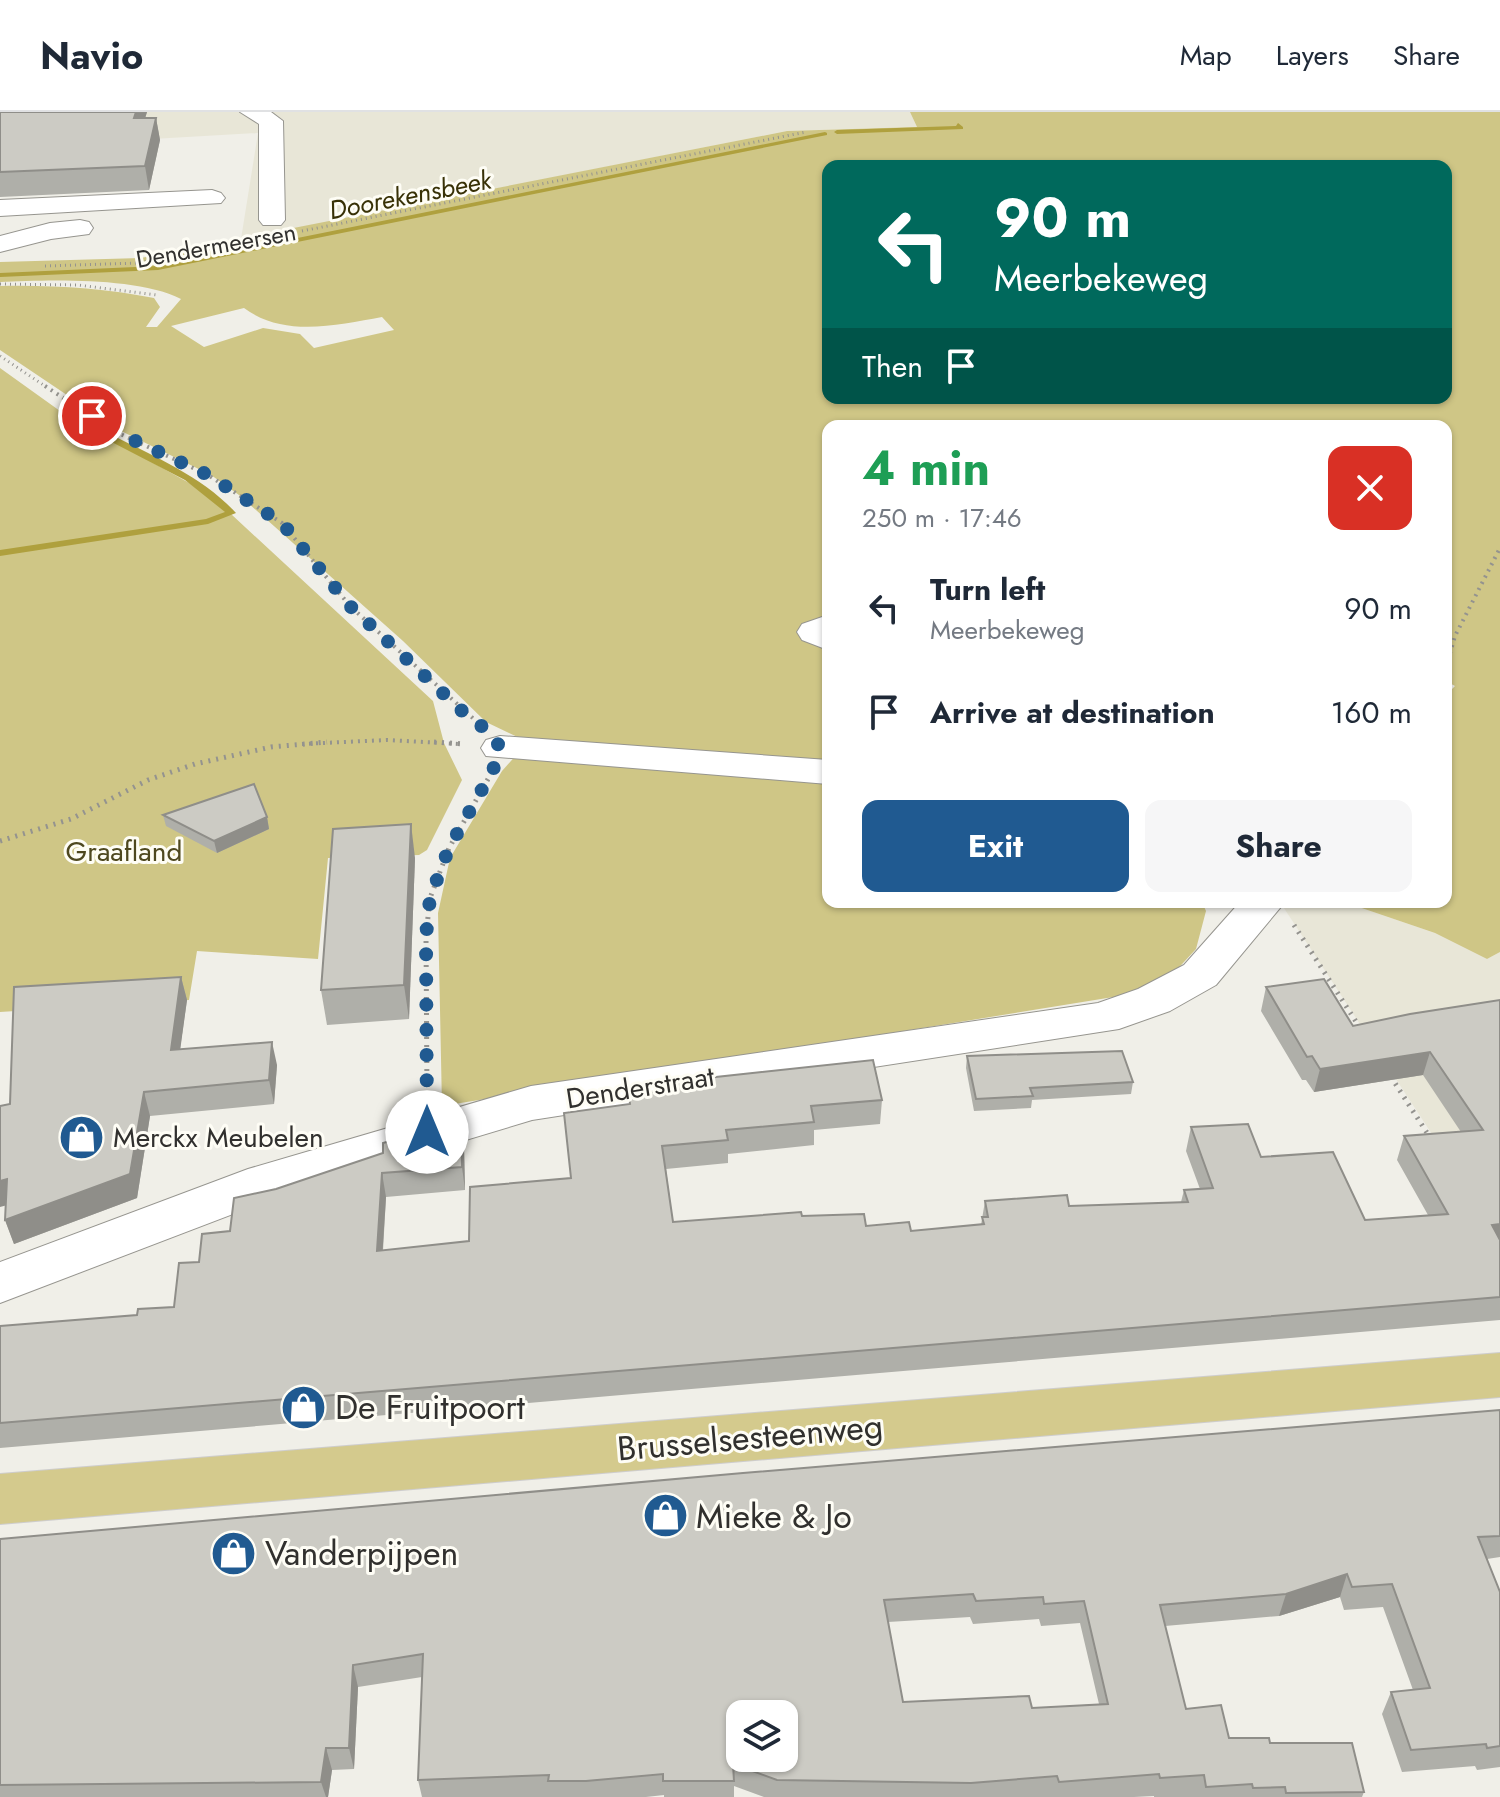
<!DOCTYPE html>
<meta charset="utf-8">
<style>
body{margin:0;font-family:Jost,sans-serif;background:#f6f6f7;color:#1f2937;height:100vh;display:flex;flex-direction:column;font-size:30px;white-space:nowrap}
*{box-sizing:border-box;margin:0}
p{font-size:26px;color:#747a83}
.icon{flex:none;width:44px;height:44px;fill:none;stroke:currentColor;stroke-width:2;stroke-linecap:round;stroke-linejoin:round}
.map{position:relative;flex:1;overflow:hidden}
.drawer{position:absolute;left:822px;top:308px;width:630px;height:488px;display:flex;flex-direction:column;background:#fff;border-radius:16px;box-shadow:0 2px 6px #0004}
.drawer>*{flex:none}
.top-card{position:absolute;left:822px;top:48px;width:630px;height:244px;border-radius:16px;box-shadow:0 2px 6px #0004;background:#00695c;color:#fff;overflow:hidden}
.fabs{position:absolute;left:726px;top:1588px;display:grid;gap:16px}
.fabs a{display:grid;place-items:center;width:72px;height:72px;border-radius:16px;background:#fff;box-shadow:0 2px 6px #0004;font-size:40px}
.pin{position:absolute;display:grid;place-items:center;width:68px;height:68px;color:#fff;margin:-34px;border:4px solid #fff;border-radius:50%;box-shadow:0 2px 8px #0007}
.me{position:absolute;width:88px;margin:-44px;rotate:0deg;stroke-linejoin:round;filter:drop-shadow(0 0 6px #0008)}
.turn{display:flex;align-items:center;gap:28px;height:168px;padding:0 40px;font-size:36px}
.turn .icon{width:104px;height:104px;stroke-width:2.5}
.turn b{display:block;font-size:56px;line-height:68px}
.then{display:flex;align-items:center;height:76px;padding:0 40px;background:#0003;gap:16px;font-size:30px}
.round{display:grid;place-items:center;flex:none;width:84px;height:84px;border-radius:16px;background:#f6f6f7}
.overview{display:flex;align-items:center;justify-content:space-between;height:136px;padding:0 40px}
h1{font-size:48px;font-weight:700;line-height:60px;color:#1e9e55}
.button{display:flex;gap:16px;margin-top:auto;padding:16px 40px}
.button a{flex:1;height:92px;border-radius:16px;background:#205a91;color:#fff;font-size:32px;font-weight:700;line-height:92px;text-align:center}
.button a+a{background:#f6f6f7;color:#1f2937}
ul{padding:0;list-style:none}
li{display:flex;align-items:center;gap:24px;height:104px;padding:0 40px}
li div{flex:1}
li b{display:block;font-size:30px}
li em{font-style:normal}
header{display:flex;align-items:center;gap:48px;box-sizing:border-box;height:112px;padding:0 40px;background:#fff;border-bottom:2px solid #e0e1e3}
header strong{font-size:38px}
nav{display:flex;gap:44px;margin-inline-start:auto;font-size:28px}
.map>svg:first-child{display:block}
.built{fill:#e8e6d7}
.green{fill:#cfc686;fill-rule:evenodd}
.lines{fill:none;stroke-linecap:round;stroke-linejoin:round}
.stream{fill:#afa03e;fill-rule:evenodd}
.minor-casing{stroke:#96958f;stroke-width:2}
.major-casing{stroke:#cecdcd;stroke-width:2}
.path-far2{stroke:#94938f;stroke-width:3;stroke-dasharray:1 4;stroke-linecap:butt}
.path-far1{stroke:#94938f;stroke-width:4;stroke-dasharray:2 5;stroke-linecap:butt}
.path{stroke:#94938f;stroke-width:5;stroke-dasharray:2 6;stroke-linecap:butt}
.minor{fill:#fff;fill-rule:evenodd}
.major{fill:#d4ca8d;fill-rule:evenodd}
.wall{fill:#afafa9;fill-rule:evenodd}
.shaded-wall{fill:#8f8e89}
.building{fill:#cccbc4;stroke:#8f8e89;stroke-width:2;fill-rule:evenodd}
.route{stroke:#205a91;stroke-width:14;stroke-dasharray:0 25.2}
.labels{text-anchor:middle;stroke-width:6;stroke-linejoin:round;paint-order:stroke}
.far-street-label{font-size:24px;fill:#31302e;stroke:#fefdf5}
.far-water-label{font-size:26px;font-style:italic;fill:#383106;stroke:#fefdf5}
.park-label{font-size:28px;fill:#4e481f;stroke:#fefdf5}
.street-label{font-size:28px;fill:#31302e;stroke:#fefdf5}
.poi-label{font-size:28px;fill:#31302e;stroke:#fefdf5;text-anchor:start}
.near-poi-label{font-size:34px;fill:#31302e;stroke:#fefdf5;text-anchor:start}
.near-street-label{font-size:34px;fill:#31302e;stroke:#fefdf5}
</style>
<header>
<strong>Navio</strong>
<nav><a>Map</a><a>Layers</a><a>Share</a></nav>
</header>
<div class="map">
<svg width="1500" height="1685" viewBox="0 0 1500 1685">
<rect width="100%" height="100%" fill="#f0efe8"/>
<g class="built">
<path d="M 0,0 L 910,0 L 917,15 L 787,19 L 241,127 L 258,21 L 135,28 Z"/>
<path d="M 1280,790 L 1344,790 L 1435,821 L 1487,847 L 1500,840 L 1500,1126 Z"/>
</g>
<g class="green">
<path d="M 910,0 L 1500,0 L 1500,840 L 1487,847 L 1435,821 L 1344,790 L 1446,790 L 1446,583 L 1455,574 L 1446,569 L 1446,314 L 828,314 L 828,790 L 1202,790 L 1206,799 L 1196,837 L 1171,864 L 1132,882 L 442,994 L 438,801 L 450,746 L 502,659 L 528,630 L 486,610 L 403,529 L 239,383 L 211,363 L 119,318 L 0,238 L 0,174 C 53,173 102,176 154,186 L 160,195 L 146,215 L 157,215 L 181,187 C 137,165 50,168 0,170 L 0,150 L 141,146 L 787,19 L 917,15 ZM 828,54 L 1446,54 L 1446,286 L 828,286 ZM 244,196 C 284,226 337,213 382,205 L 394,218 L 314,236 L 300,222 L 263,216 L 204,235 L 171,214 Z"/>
<path d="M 0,256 L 60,299 L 191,372 L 231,402 L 433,589 L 444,631 L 462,668 L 427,738 L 419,743 L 328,746 L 318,847 L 197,839 L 189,888 L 0,900 Z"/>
</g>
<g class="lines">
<g class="stream">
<path d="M 958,11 L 963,15 L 963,17 L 837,22 L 834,20 L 837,18 L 956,14 Z"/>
<path d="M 825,20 L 827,21 L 827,23 L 158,158 L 0,165 L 0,161 L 158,154 Z"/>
<path d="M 108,321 L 114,321 L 114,324 C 157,346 203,365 236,401 L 208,412 L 0,444 L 0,438 L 206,407 L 225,400 L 185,368 L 104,326 L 104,322 Z"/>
</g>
<defs>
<g id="minor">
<path d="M 240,0 L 271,0 L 283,9 L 285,108 L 281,113 L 263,113 L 259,108 L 259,12 Z"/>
<path d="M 212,78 L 221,81 L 225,86 L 221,91 L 0,104 L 0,88 Z"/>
<path d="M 80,108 L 89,110 L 93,116 L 89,122 L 51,127 L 0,140 L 0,124 L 50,111 Z"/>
<path d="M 828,503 L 828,538 L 802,528 L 797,520 L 802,512 Z"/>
<path d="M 500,624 L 828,648 L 828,672 L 486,644 L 481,636 L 486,628 Z"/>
<path d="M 1240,790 L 1285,790 L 1216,873 L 1170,899 L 1119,917 L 532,1008 L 283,1083 L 0,1191 L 0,1150 L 248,1057 L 531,974 L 1098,891 L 1138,877 L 1184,853 Z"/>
</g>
<path id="major" d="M 1500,1241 L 1500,1285 L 0,1412 L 0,1362 Z"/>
</defs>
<use href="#minor" class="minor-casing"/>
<use href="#major" class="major-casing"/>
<g class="path-far2">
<path d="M 302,119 L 806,20"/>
<path d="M 45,154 L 138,151 L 249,129"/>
<path d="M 0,172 L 78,173 L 157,183"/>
<path d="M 0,244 L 48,276"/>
</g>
<g class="path-far1">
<path d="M 45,274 L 112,318 L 208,363 L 282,411 L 350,494 L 476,609"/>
<path d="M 1446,555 L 1455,524 L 1500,436"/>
<path d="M 302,632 L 387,628 L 460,632"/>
</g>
<g class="path">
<path d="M 434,630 L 465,632"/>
<path d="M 0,729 L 71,707 L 148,668 L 195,652 L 271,635 L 327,630"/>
<path d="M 1294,813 L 1362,919"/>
<path d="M 1391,965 L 1431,1027"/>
<path d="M 427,983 L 426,824 L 430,786 L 449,736 L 488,667"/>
</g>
<use href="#minor" class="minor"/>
<use href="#major" class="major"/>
</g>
<g class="wall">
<path d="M 0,0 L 147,0 L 145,6 L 156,6 L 160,28 L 149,78 L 0,85 Z"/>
<path d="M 163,703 L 267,705 L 269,717 L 217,741 L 166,714 Z"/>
<path d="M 415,746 L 409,907 L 327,913 L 321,878 Z"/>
<path d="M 181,865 L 187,888 L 180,937 L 277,953 L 274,992 L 150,1004 L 137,1086 L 14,1132 L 5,1108 Z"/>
<path d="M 1266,875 L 1353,914 L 1500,888 L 1500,1208 L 0,1336 L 0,1214 L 137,1203 L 174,1195 L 199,1150 L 276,1077 L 383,1041 L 461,1011 L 464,1035 L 465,1078 L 386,1085 L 383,1139 L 469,1129 L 571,1066 L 564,1001 L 629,992 L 661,979 L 661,971 L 882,988 L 880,1012 L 814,1018 L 814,1033 L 728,1042 L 728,1051 L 666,1057 L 673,1110 L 802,1104 L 866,1114 L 911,1119 L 981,1113 L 985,1089 L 1069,1094 L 1181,1090 L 1184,1078 L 1200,1077 L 1186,1039 L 1191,1015 L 1261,1045 L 1365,1108 L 1428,1103 L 1397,1048 L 1404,1024 L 1461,1020 L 1423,963 L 1314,980 L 1306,968 L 1302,968 L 1261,899 Z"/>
<path d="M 967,944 L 1133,970 L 1131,982 L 1032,988 L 1031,996 L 974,999 L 966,956 Z"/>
<path d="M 1500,1298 L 1500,1445 L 1487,1447 L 1500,1480 L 1500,1655 L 1477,1658 L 1475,1654 L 1402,1660 L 1382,1602 L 1391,1580 L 1413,1578 L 1383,1495 L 1344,1498 L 1340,1485 L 1279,1504 L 1165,1514 L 1186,1597 L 1229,1626 L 1270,1631 L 1364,1680 L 1362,1685 L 1154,1685 L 1154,1684 L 1134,1685 L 764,1685 L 734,1674 L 734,1685 L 664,1685 L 664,1683 L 646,1685 L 422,1685 L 418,1668 L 422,1565 L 358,1575 L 354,1657 L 332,1658 L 328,1685 L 0,1685 L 0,1427 ZM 970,1505 L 973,1512 L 1039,1507 L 1041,1514 L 1080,1511 L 1099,1592 L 1032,1596 L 903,1590 L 888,1510 Z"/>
</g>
<g class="shaded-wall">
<path d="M 136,0 L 147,0 L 138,29 L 134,6 Z"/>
<path d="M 156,6 L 160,28 L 149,78 L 145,54 Z"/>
<path d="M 267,705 L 269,717 L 217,741 L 214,729 Z"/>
<path d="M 411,712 L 415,746 L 409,907 L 404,873 Z"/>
<path d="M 181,865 L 187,888 L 177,961 L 171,938 Z"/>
<path d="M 272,930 L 277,953 L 274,992 L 269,968 Z"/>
<path d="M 1430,940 L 1423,963 L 1314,980 L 1320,957 Z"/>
<path d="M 144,980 L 150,1004 L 137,1086 L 14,1132 L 5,1108 Z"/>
<path d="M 461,1011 L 464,1035 L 465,1078 L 462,1055 Z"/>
<path d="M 382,1061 L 386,1085 L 381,1163 L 377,1139 Z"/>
<path d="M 7,1067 L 15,1091 L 0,1095 L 0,1069 Z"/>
<path d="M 1500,1112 L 1500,1134 L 1492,1113 Z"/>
<path d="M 1347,1462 L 1340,1485 L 1279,1504 L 1286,1482 Z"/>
<path d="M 353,1553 L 358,1575 L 354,1657 L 349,1636 Z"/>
<path d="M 326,1636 L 332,1658 L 328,1685 L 326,1685 L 321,1670 Z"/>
</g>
<g class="building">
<path d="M 0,0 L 136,0 L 134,6 L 156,6 L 145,54 L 0,60 Z"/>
<path d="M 254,672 L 267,705 L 214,729 L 163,703 Z"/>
<path d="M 411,712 L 404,873 L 321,878 L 333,717 Z"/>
<path d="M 181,865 L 171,938 L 272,930 L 269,968 L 144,980 L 130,1062 L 5,1108 L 7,1067 L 0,1069 L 0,994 L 10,992 L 14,875 Z"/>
<path d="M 1324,867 L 1353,914 L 1410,902 L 1500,888 L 1500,1112 L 1492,1113 L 1500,1128 L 1500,1185 L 0,1311 L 0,1214 L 137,1203 L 138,1197 L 174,1195 L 179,1151 L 199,1150 L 202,1122 L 230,1119 L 234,1086 L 276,1077 L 383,1041 L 383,1031 L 445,1013 L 461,1011 L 462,1055 L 382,1061 L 377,1139 L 469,1129 L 470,1075 L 571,1066 L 564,1001 L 630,992 L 629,982 L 662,979 L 661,971 L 873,948 L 882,988 L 811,994 L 814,1010 L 726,1018 L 728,1028 L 662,1034 L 673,1110 L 801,1100 L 802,1104 L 864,1102 L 866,1114 L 909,1110 L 911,1119 L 984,1112 L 982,1105 L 988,1105 L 985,1089 L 1067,1083 L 1069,1094 L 1188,1090 L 1184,1078 L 1213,1076 L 1191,1015 L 1248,1012 L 1261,1045 L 1333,1040 L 1365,1108 L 1448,1102 L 1404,1024 L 1483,1018 L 1430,940 L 1320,957 L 1312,944 L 1307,945 L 1266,875 Z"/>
<path d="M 1122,939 L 1133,970 L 1030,976 L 1033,984 L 976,987 L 967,944 Z"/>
<path d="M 1500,1298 L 1500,1424 L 1478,1425 L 1500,1480 L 1500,1634 L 1487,1636 L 1486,1632 L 1411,1638 L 1391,1580 L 1430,1576 L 1392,1472 L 1352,1475 L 1347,1462 L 1286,1482 L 1160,1493 L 1186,1597 L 1221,1593 L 1229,1626 L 1269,1626 L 1270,1631 L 1352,1631 L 1364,1680 L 1286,1681 L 1285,1675 L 1253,1676 L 1252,1672 L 1206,1675 L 1204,1663 L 1160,1666 L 1159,1662 L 1059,1670 L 1057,1664 L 971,1671 L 777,1668 L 733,1652 L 734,1669 L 663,1669 L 663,1662 L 586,1669 L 548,1669 L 549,1663 L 418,1668 L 423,1542 L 353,1553 L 349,1636 L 326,1636 L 321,1670 L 0,1673 L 0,1427 L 743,1361 ZM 973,1482 L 976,1489 L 1043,1485 L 1044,1492 L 1084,1489 L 1108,1592 L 1032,1596 L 1029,1584 L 903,1590 L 884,1488 ZM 740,1602 L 784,1602 L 784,1646 L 740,1646 Z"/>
</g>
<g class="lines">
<path class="route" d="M 92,304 L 112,318 L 208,363 L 282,411 L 350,494 L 461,598 L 493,623 L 500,636 L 493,658 L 449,736 L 430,786 L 426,824 L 427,1020"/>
</g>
<defs>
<symbol id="shop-disc" viewBox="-11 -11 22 22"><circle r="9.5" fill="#205a91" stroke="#fefdf5"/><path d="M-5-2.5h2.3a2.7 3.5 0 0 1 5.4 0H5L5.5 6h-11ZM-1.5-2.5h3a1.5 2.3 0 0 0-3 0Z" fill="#fff"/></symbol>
</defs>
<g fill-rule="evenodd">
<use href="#shop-disc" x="56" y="1000" width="51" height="51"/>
<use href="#shop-disc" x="278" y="1270" width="51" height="51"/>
<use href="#shop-disc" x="640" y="1378" width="51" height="51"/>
<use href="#shop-disc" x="208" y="1416" width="51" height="51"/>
</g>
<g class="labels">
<g class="far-street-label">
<text transform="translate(216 134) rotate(-10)" y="8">Dendermeersen</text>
</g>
<g class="far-water-label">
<text transform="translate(410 83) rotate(-11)" y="9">Doorekensbeek</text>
</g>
<g class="park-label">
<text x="124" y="749">Graafland</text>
</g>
<g class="street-label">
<text transform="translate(640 975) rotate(-9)" y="10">Denderstraat</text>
</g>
<g class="poi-label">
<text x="113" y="1035">Merckx Meubelen</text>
</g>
<g class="near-poi-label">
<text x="335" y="1307">De Fruitpoort</text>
<text x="696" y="1416">Mieke &amp; Jo</text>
<text x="265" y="1453">Vanderpijpen</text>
</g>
<g class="near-street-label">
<text transform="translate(750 1325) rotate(-5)" y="12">Brusselsesteenweg</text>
</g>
</g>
</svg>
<div class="fabs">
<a><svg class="icon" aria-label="layers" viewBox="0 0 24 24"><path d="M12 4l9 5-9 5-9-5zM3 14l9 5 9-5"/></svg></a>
</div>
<div class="pin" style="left:92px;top:304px;background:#d93025"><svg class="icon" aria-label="arrive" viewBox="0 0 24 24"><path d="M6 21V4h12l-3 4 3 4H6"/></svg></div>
<svg class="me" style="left:427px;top:1020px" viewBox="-20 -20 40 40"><circle r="19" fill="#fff"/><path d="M0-13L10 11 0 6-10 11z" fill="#205a91"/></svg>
<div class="top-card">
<div class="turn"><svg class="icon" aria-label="left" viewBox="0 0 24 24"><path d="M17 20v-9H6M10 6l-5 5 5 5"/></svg><div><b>90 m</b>Meerbekeweg</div></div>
<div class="then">Then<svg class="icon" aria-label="arrive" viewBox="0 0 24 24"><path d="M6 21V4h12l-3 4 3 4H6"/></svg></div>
</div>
<section class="drawer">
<div class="overview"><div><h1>4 min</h1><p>250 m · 17:46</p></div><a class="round" style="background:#d93025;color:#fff"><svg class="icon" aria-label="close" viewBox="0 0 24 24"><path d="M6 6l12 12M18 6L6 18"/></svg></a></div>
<ul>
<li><svg class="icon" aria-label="left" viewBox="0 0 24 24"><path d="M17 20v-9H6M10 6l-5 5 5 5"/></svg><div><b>Turn left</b><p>Meerbekeweg</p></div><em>90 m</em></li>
<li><svg class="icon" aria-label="arrive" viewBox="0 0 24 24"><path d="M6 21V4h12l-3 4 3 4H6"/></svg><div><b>Arrive at destination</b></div><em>160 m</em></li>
</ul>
<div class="button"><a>Exit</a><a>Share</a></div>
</section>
</div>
